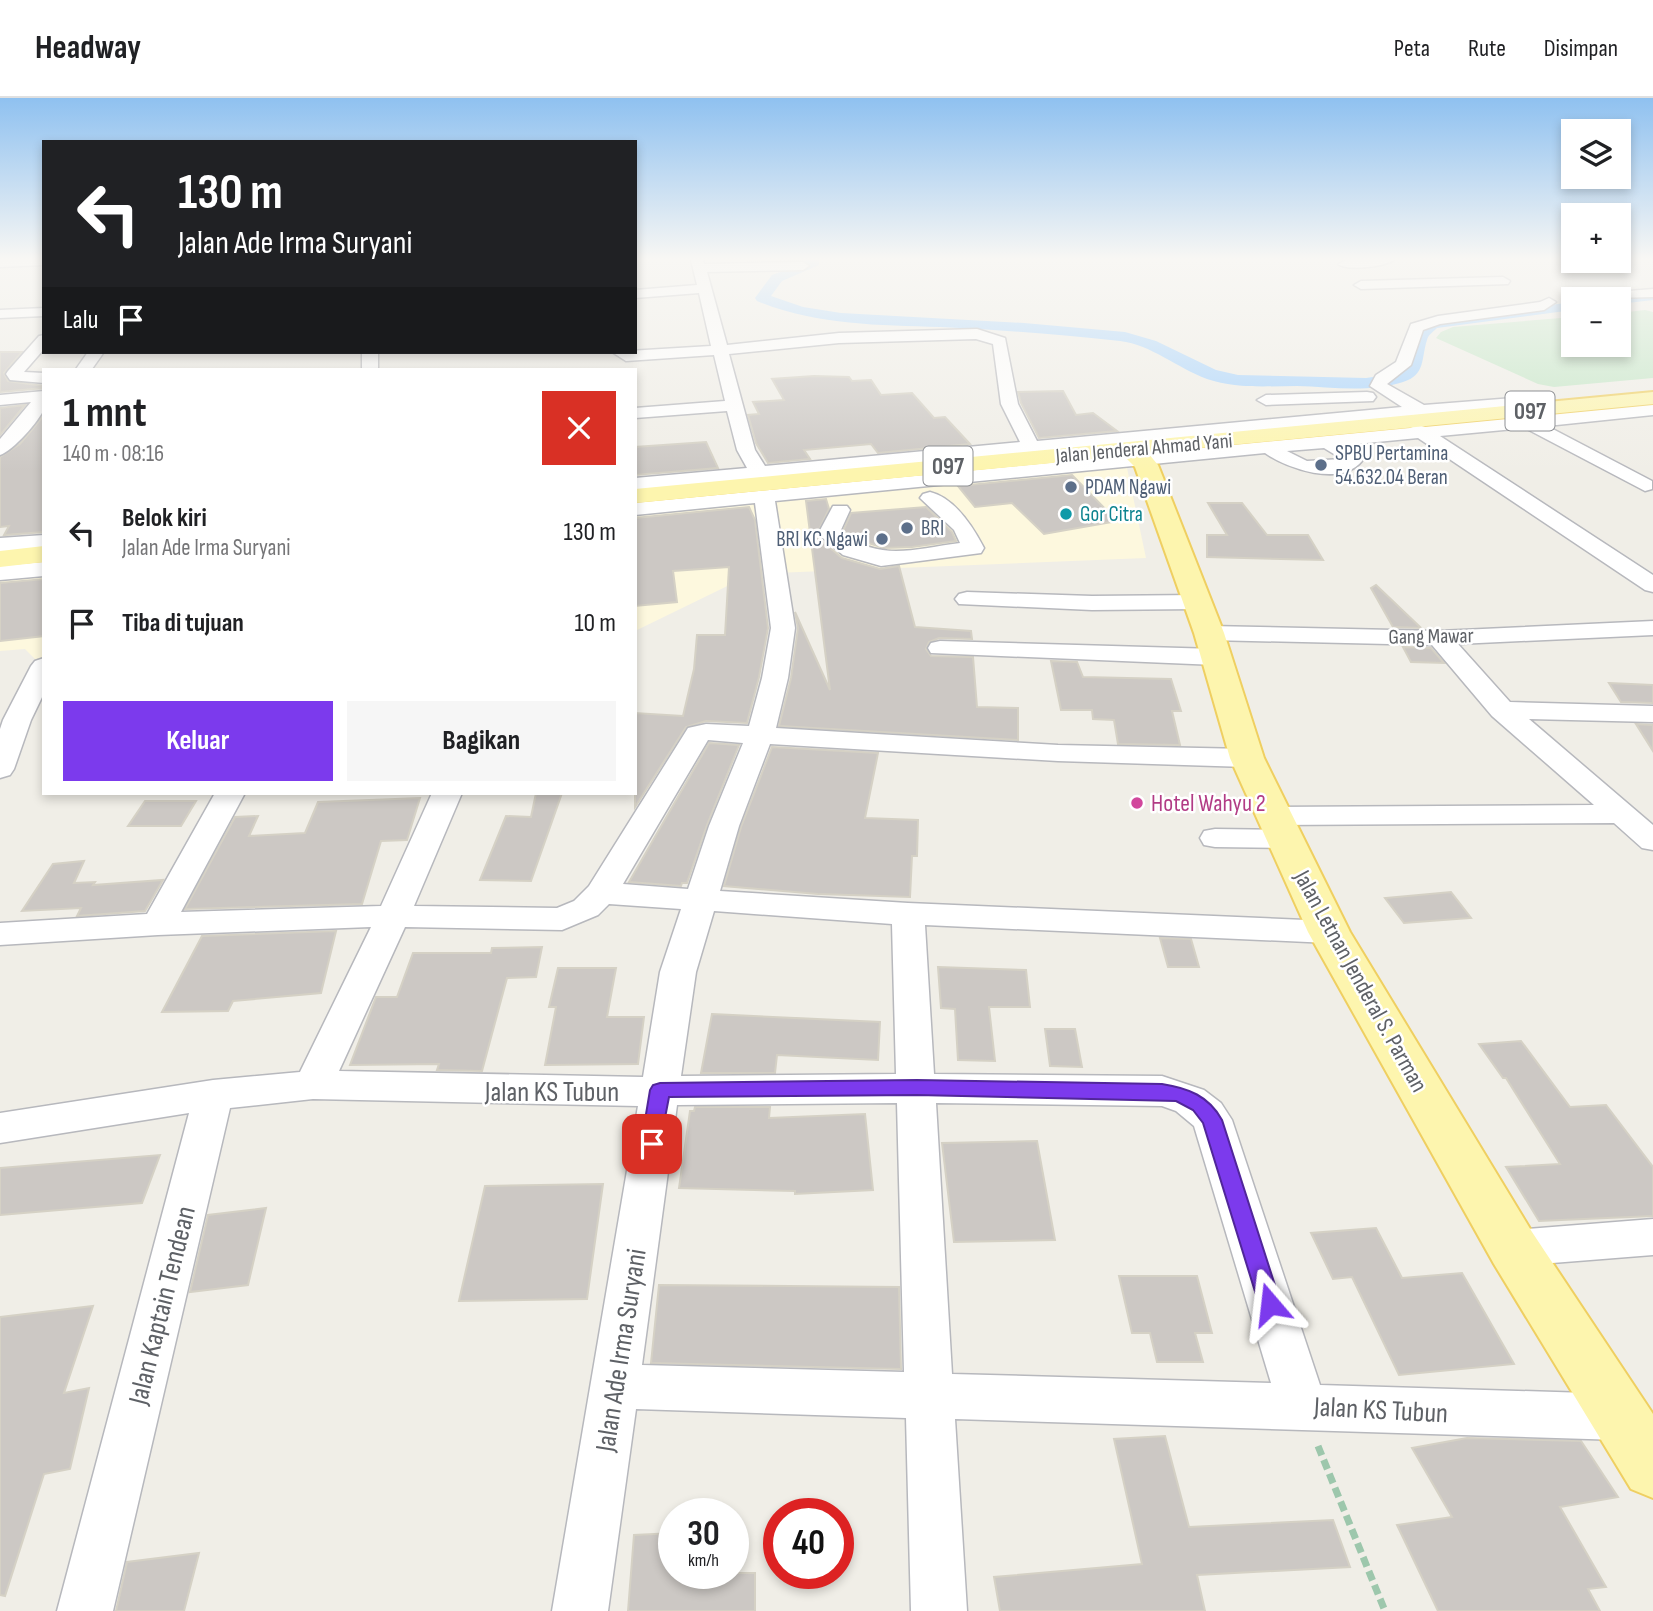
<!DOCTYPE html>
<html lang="id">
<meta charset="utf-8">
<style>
body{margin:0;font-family:"Sofia Sans Condensed",sans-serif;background:#f6f6f6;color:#202124;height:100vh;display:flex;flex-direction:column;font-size:26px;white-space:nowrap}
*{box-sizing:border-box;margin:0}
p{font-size:23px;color:#757577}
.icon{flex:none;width:38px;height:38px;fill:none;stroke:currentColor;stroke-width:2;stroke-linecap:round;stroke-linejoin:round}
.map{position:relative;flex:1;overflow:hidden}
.side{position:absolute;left:42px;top:270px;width:595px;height:427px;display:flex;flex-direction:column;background:#fff;border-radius:0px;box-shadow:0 4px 10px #0003}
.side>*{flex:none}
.banner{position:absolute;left:42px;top:42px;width:595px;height:214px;border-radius:0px;box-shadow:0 4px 10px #0003;background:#202124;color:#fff;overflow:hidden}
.tools{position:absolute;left:1561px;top:21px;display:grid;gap:14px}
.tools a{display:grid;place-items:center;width:70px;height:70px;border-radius:0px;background:#fff;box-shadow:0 4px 10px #0003;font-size:35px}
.speed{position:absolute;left:658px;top:1400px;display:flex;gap:14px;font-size:35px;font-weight:700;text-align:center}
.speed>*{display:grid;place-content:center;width:91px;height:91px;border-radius:50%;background:#fff;box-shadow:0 4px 10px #0003;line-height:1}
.speed small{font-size:18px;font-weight:400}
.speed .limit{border:10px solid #d22;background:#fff;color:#111}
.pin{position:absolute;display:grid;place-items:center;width:60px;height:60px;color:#fff;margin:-30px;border-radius:14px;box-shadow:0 4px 10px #0006}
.me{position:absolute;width:77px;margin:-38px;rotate:343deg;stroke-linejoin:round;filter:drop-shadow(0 0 5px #0008)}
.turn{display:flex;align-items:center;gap:24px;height:147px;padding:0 21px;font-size:32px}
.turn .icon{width:91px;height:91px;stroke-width:2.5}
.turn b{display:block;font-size:49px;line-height:60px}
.then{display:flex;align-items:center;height:66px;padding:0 21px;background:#0003;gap:14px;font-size:26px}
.round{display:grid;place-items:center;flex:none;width:74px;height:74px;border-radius:0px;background:#f6f6f6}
.summary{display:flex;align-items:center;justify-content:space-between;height:119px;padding:0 21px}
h1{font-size:42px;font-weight:700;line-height:52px}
.cta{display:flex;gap:14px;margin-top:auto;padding:14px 21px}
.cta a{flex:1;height:80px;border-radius:0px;background:#7c3aed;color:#fff;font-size:28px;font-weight:700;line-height:80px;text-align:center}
.cta a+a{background:#f6f6f6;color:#202124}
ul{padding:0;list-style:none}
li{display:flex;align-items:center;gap:21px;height:91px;padding:0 21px}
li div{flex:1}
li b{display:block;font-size:26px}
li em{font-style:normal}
header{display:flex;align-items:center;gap:42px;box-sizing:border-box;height:98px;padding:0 35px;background:#fff;border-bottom:2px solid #e0e0e0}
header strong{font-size:33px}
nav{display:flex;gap:38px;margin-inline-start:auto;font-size:24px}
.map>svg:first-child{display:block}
.commercial{fill:#fdf8de}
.green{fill:#c4e6c6}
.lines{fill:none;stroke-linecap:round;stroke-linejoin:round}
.canal{fill:#a9d4fd;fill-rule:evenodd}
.building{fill:#ccc8c4;stroke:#d5d1c5;stroke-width:2}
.minor-casing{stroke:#b7b8bd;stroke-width:3}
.major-casing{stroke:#efcf61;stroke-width:4}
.path{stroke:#9dc7ac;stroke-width:7;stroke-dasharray:10 5;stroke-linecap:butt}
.minor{fill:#fff;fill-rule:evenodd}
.major{fill:#fdf5ae;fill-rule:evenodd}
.route{fill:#7c3aed;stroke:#51269a;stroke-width:2}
.service-dot{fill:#5c6f8a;stroke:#fff;stroke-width:2.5}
.culture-dot{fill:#0f9aa8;stroke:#fff;stroke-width:2.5}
.hotel-dot{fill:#d1479c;stroke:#fff;stroke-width:2.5}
.labels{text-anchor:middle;stroke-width:5;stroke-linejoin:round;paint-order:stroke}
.far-street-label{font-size:21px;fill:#5e6166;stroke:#fff}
.far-service-label{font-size:21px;fill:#4e5e75;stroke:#fff;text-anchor:start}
.far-culture-label{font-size:21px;fill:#0d838f;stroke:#fff;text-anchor:start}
.shield{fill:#fff;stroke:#8e9094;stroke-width:2}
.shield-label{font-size:23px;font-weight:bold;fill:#5e6166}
.hotel-label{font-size:24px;fill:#b23c85;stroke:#fff;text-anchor:start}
.street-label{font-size:24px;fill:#5e6166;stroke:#fff}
.near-street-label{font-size:28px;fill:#5e6166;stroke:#fff}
</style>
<header>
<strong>Headway</strong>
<nav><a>Peta</a><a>Rute</a><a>Disimpan</a></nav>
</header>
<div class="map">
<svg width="1653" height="1513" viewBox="0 0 1653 1513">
<rect width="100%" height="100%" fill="#f0eee7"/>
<g class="commercial">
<path d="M 1107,369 L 1127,370 L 1146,460 L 752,476 L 635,533 L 635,415 Z"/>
<path d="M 44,473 L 44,570 L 25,551 L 0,553 L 0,478 Z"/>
</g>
<path class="green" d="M 1645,212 L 1653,214 L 1653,280 L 1554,289 L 1538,286 L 1436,240 L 1441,234 L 1453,229 L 1573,219 L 1573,247 L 1619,247 L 1619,215 Z"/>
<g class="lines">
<g class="canal">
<path d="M 805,162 L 819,162 L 819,167 L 782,183 L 771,198 L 803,209 L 841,215 L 1024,225 L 1125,234 L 1156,243 L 1216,272 L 1238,277 L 1366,280 L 1394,276 L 1405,269 L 1411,239 L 1427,223 L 1573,204 L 1573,212 L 1437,230 C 1433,234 1428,237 1427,242 C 1421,260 1426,277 1403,284 C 1368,295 1332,289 1297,288 C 1267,288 1236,291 1207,281 C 1177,270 1152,247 1120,243 C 1060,236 1000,232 940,229 C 877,227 816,227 757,203 L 755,200 L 772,177 L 805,165 Z"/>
<path d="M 1653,194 L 1653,202 L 1619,206 L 1619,201 L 1612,201 L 1619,198 Z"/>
</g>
</g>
<g class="building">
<path d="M 0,254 L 22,254 L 4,275 L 8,283 L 44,288 L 44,290 L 0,294 Z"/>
<path d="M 814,278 L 849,279 L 852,283 L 871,282 L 881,297 L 912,295 L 934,320 L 945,319 L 970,346 L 878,355 L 871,346 L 804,352 L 810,361 L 768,365 L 756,345 L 748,317 L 759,316 L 753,304 L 784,302 L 772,281 Z"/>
<path d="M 1063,293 L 1076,317 L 1093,315 L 1117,333 L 1039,340 L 1021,305 L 1018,294 Z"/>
<path d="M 25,307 L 0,337 L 0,310 Z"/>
<path d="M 44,317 L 44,434 L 4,437 L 9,428 L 0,429 L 0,359 L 20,346 Z"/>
<path d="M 706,344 L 718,370 L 635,377 L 635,349 Z"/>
<path d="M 1072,377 L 1117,423 L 1044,436 L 1012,405 L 975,409 L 958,388 Z"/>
<path d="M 826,401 L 829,411 L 816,438 L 842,460 L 880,471 L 899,468 L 915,529 L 971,533 L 972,541 L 939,540 L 929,544 L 926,551 L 931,558 L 973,559 L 977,609 L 1018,610 L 1018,642 L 779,628 L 791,580 L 798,530 L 795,514 L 830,592 L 806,403 Z"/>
<path d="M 1208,405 L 1242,405 L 1267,437 L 1308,437 L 1323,462 L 1207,459 L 1207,437 L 1227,437 Z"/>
<path d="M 749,409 L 755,422 L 768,530 L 759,579 L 747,625 L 706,623 L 686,629 L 635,709 L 635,615 L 683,618 L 694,571 L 697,537 L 725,537 L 729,469 L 673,473 L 677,504 L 635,508 L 635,420 Z"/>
<path d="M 926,409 L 952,434 L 956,443 L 912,449 L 884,450 L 856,441 L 843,433 L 851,415 Z"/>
<path d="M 44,481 L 44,538 L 0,543 L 0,485 Z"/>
<path d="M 1376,487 L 1421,530 L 1393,529 L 1371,490 Z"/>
<path d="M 1403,549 L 1431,550 L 1444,565 L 1411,564 Z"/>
<path d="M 1051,563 L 1077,564 L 1083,579 L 1171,581 L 1181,613 L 1172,613 L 1180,647 L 1118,646 L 1114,622 L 1093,621 L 1092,612 L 1061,612 Z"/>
<path d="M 1609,585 L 1653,587 L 1653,605 L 1621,604 Z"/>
<path d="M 1636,626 L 1653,627 L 1653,653 Z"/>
<path d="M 709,645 L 739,647 L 707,727 L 687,785 L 682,785 L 681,788 L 629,784 Z"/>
<path d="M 772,649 L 878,655 L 865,720 L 918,722 L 917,758 L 912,758 L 910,799 L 818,796 L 724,788 L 741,729 Z"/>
<path d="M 536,695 L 562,695 L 531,783 L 480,782 L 506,718 L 531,719 Z"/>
<path d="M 420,700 L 407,742 L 381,743 L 362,806 L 185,811 L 235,719 L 258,718 L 249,738 L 305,735 L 318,704 Z"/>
<path d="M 145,703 L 196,703 L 181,728 L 128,728 Z"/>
<path d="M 84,763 L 74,785 L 95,784 L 93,787 L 163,782 L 145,813 L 77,818 L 81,810 L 22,813 L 53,766 Z"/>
<path d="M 1451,794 L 1471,820 L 1404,825 L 1385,800 Z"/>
<path d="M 336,833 L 321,895 L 233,903 L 228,913 L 162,914 L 202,838 Z"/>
<path d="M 1160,840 L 1191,841 L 1199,869 L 1168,869 Z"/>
<path d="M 542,849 L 536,879 L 507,880 L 482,973 L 437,972 L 439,966 L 350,967 L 376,899 L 397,899 L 413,855 L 491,855 L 492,850 Z"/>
<path d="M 938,869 L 1026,872 L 1030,909 L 989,909 L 995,963 L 958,962 L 955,911 L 941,910 Z"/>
<path d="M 558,870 L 616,870 L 607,919 L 644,919 L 638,966 L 545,967 L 556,909 L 549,909 Z"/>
<path d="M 712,916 L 880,924 L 878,962 L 777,957 L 775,975 L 701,975 Z"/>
<path d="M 1045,931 L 1075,931 L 1082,969 L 1050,968 Z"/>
<path d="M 1521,943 L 1570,1009 L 1606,1007 L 1653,1069 L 1653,1118 L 1539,1123 L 1506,1069 L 1560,1066 L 1506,980 L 1503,980 L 1479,946 Z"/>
<path d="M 695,1009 L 770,1009 L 769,1020 L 865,1016 L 873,1092 L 795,1096 L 795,1093 L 679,1090 L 690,1013 L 694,1013 Z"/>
<path d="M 1037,1043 L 1055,1142 L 954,1144 L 942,1045 Z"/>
<path d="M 160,1057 L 142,1105 L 0,1117 L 0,1070 Z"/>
<path d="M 603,1086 L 587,1201 L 459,1203 L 485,1088 Z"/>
<path d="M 266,1110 L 248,1187 L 190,1194 L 208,1117 Z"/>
<path d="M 1376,1130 L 1402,1180 L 1462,1175 L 1514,1266 L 1399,1277 L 1352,1179 L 1333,1181 L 1311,1135 Z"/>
<path d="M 1119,1178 L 1197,1178 L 1212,1235 L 1195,1235 L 1203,1264 L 1157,1264 L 1150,1235 L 1132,1235 Z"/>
<path d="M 659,1187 L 899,1189 L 901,1271 L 651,1265 Z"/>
<path d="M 93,1208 L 64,1295 L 89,1290 L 70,1371 L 44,1376 L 5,1498 L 0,1497 L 0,1219 Z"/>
<path d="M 1165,1338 L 1189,1429 L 1333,1422 L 1350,1469 L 1197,1477 L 1205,1513 L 1000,1513 L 994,1479 L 1142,1466 L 1114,1341 Z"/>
<path d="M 1467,1340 L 1581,1343 L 1618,1399 L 1560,1409 L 1606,1489 L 1588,1491 L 1600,1513 L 1438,1513 L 1397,1427 L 1452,1419 L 1412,1350 Z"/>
<path d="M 674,1435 L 674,1475 L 755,1475 L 755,1513 L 628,1513 L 634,1437 Z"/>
<path d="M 199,1455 L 184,1513 L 116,1513 L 127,1464 Z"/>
</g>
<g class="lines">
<defs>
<g id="minor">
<path d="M 0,162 L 44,162 L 44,167 L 0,169 Z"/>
<path d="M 691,162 L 703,162 L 704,166 L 803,164 L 809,168 L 803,172 L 707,174 L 727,247 L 839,235 L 977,231 L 1005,240 L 1018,306 L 1037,343 L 1402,309 L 1370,288 L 1376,277 L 1396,264 L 1411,226 L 1438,218 L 1540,204 L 1549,200 L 1556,204 L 1544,212 L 1440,226 L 1423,232 L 1411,267 L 1387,286 L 1424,307 L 1539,298 L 1542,302 L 1533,307 L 1436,316 L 1427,321 L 1418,318 L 1048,353 L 1052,359 L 1043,365 L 1036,363 L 1028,355 L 772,379 L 777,386 L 774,390 L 760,390 L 754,381 L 635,392 L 635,380 L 747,370 L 737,352 L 727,313 L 635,320 L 635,310 L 725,303 L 714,257 L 626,263 L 612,254 L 711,248 L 699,195 L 635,200 L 635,192 L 697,187 ZM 976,241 L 993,246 L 1001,306 L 1020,344 L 765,368 L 755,352 L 729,256 L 839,245 Z"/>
<path d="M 1347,162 L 1394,162 C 1384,169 1347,173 1338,166 Z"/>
<path d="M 1503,179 L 1510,183 L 1508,186 L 1361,191 L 1354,187 L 1361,183 Z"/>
<path d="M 1653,191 L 1653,199 L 1573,201 L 1580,197 Z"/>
<path d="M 44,210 L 44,218 L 0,220 L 0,212 Z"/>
<path d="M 44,237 L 44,251 L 24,274 L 44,275 L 44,285 L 10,282 L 6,276 L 8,273 L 39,238 Z"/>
<path d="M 88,254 L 104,254 L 92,271 L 76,271 Z"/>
<rect x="362" y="254" width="16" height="17"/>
<path d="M 44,293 C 44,298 45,306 44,311 C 39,323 13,353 0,357 L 0,341 L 31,304 L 0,307 L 0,297 Z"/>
<path d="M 1367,294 L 1373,295 L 1376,299 L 1373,303 L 1266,307 L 1257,302 L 1266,297 Z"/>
<path d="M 1653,307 L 1653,317 L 1547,328 L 1652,383 L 1652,391 L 1645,393 L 1525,330 L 1440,338 L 1653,477 L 1653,494 L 1645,492 L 1418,340 L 1346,347 L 1357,354 L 1362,363 C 1341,389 1288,371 1265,355 L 775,403 L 795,530 L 788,580 L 776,630 L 1058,647 L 1247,651 L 1257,654 L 1261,660 L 1257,666 L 1247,669 L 1058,663 L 770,646 L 739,728 L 720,793 L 908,805 L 1329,823 L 1341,826 L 1346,834 L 1341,842 L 1329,845 L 925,827 L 934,976 L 1162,978 L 1204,992 L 1221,1005 L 1232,1022 L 1320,1287 L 1620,1296 L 1637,1303 L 1645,1319 L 1637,1335 L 1620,1342 L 955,1321 L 967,1513 L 911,1513 L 906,1320 L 636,1311 L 608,1513 L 552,1513 L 638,1008 L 313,1001 L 230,1010 L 113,1513 L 57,1513 L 189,1015 L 0,1045 L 0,1015 L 213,982 L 300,974 L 371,829 L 158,837 L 0,847 L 0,825 L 147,816 L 215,695 L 245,695 L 181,814 L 381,808 L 432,695 L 462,695 L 414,808 L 557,810 L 574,803 L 589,788 L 688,630 L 706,626 L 749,628 L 762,580 L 771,530 L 755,405 L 635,417 L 635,405 L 1410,330 L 1418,327 L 1425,329 ZM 1324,350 L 1342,361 L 1307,363 L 1287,353 ZM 708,642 L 743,645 L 709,728 L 688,791 L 623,786 ZM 609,806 L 681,811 L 660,874 L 643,979 L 339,973 L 405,829 L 562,832 L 598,817 ZM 714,813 L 892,826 L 896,976 L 681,978 L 696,874 ZM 897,1005 L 904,1274 L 642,1267 L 677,1007 ZM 936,1005 L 1162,1008 L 1176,1013 L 1194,1028 L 1271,1285 L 952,1276 Z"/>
<path d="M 930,394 C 955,400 973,429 984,450 L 981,455 L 881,468 L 843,457 L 818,436 L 833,408 L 847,408 L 850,412 L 840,434 C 882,464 912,451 960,445 L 954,432 L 920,400 L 923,396 Z"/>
<path d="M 44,437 L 44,449 L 0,454 L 0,440 Z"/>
<path d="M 44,464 L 44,478 L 0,482 L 0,468 Z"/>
<path d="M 967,494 L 1092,498 L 1198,497 L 1206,499 L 1210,504 L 1206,509 L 1198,511 L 1092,512 L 959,506 L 955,501 L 959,496 Z"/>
<path d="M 1653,523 L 1653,537 L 1458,546 L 1510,604 L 1653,608 L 1653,624 L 1529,621 L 1653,727 L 1653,752 L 1642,750 L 1614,725 L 1273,727 L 1262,724 L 1258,718 L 1262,712 L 1273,709 L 1594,707 L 1492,618 L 1432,547 L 1209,542 L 1200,540 L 1197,535 L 1200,530 L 1209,528 L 1439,533 Z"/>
<path d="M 940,543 L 1216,551 L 1225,554 L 1229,559 L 1225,564 L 1216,567 L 931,555 L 928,550 L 931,545 Z"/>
<path d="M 44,560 L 44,595 L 31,622 L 14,671 L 10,677 L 0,680 L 0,631 L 3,622 L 31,568 L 35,563 Z"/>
<path d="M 1215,731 L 1284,732 L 1295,734 L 1300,741 L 1295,748 L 1284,750 L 1215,749 L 1204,747 L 1200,740 L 1204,733 Z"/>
<path d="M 1653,1121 L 1653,1157 L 1513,1168 L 1497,1163 L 1491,1150 L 1497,1137 L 1513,1132 Z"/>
</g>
<g id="major">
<path d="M 1653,294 L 1653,306 L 1148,355 L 1158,367 L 1224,535 L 1264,660 L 1350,834 L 1532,1134 L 1653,1316 L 1653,1400 L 1631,1391 L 1494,1166 L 1308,834 L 1230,660 L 1194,535 L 1135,369 L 1124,358 L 635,405 L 635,391 Z"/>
<path d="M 44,448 L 44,464 L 0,469 L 0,453 Z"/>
</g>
</defs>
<use href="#minor" class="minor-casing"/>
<use href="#major" class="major-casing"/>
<path class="path" d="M 1318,1348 L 1385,1513"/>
<use href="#minor" class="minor"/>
<use href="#major" class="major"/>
</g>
<linearGradient id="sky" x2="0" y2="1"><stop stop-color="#8fc1f0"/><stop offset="0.43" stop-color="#f8f7f4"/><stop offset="1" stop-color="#f8f7f4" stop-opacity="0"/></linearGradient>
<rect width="1653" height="374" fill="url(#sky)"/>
<path class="route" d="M 917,982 L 1162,986 C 1188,990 1209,998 1222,1022 L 1281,1206 L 1278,1213 L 1270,1216 L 1261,1213 L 1203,1025 L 1193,1012 L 1176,1003 L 917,997 L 669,999 L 659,1051 L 652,1054 L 644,1051 L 641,1046 L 650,992 L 653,987 L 660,985 Z"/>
<g class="service-dot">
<circle cx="1321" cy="367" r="7"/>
<circle cx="1071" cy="389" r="7"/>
<circle cx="907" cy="430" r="7"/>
<circle cx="882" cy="441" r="7"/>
</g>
<circle class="culture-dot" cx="1066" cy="416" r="7"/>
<circle class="hotel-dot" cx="1137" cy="705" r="7"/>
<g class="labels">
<g class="far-street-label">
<text transform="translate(1144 350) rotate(-5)" y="7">Jalan Jenderal Ahmad Yani</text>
<text transform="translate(1431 538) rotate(-1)" y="7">Gang Mawar</text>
</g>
<g class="far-service-label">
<text x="1335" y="362">SPBU Pertamina<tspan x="1335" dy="24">54.632.04 Beran</tspan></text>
<text x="1085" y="396">PDAM Ngawi</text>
<text x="921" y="437">BRI</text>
<text x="868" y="448" text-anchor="end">BRI KC Ngawi</text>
</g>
<g class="far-culture-label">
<text x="1080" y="423">Gor Citra</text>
</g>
<g class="shield">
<rect x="1505.5" y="293.5" width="49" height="39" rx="5"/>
<rect x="923.5" y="348.5" width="49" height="39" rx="5"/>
</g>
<g class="shield-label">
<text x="1530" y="321">097</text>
<text x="948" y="376">097</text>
</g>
<g class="hotel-label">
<text x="1151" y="713">Hotel Wahyu 2</text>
</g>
<g class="street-label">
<text transform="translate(1361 883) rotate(61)" y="8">Jalan Letnan Jenderal S. Parman</text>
</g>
<g class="near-street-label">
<text x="552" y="1003">Jalan KS Tubun</text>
<text transform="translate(161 1207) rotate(-76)" y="10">Jalan Kaptain Tendean</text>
<text transform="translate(620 1252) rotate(-81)" y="10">Jalan Ade Irma Suryani</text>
<text transform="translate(1381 1311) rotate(3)" y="10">Jalan KS Tubun</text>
</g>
</g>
</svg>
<div class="tools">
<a><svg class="icon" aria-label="layers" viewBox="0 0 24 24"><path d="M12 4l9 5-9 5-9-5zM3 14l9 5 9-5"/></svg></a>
<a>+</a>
<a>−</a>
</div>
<div class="speed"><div>30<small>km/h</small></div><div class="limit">40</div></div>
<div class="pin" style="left:652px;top:1046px;background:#d93025"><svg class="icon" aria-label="arrive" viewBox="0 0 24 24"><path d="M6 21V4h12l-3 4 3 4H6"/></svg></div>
<svg class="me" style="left:1270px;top:1206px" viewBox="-20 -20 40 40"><path d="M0-17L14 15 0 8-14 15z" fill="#7c3aed" stroke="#fff" stroke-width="4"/></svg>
<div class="banner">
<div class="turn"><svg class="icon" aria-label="left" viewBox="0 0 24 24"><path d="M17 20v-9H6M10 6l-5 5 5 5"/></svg><div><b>130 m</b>Jalan Ade Irma Suryani</div></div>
<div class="then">Lalu<svg class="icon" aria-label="arrive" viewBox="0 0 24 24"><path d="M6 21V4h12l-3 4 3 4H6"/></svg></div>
</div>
<section class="side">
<div class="summary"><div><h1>1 mnt</h1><p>140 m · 08:16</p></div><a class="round" style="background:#d93025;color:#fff"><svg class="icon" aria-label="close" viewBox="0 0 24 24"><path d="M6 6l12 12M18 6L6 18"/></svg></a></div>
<ul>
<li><svg class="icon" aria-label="left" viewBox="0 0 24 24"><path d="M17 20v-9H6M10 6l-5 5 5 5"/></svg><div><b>Belok kiri</b><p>Jalan Ade Irma Suryani</p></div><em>130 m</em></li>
<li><svg class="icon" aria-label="arrive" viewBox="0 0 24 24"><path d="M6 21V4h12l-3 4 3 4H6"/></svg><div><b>Tiba di tujuan</b></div><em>10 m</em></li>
</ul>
<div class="cta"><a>Keluar</a><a>Bagikan</a></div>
</section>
</div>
